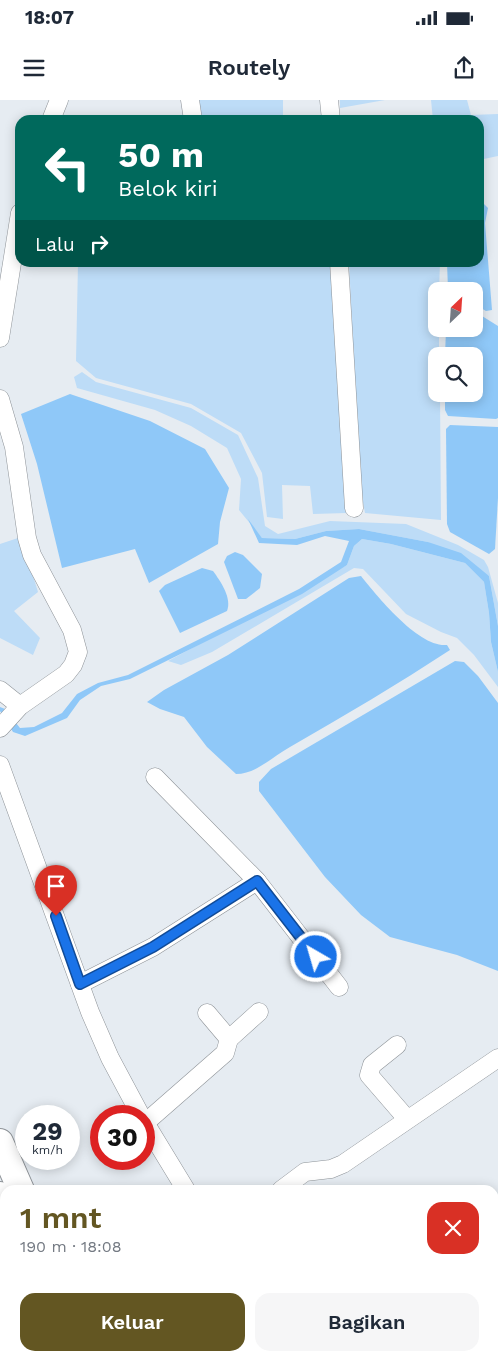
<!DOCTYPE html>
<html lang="id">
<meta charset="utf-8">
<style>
body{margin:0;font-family:"Work Sans",sans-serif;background:#f6f6f7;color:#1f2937;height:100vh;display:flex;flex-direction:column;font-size:19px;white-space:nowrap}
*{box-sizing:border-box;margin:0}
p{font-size:16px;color:#747a83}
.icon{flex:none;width:28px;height:28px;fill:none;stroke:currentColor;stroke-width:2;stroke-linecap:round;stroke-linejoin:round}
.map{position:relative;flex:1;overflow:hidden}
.drawer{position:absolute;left:0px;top:1085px;width:499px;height:176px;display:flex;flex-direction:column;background:#fff;border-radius:15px 15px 0 0;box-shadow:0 2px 12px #0003}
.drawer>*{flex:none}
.guide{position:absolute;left:15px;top:15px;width:469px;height:152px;border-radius:15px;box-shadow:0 2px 12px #0003;background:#00695c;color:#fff;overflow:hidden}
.needle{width:32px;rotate:25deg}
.fabs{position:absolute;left:428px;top:182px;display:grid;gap:10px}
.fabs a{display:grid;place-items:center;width:55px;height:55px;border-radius:10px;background:#fff;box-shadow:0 2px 12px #0003;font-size:25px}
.speed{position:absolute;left:15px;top:1005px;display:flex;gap:10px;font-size:25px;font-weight:700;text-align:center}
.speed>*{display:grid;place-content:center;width:65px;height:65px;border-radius:50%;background:#fff;box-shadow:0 2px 12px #0003;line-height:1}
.speed small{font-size:12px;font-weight:400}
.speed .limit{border:8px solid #d22;background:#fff;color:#111}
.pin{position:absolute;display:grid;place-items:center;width:42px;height:42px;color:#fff;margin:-51px -21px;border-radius:50% 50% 50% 0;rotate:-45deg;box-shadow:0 0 5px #0007}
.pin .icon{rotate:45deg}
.me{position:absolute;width:55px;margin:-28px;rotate:322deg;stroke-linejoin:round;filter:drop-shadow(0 0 4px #0008)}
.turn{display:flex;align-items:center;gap:18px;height:105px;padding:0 20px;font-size:22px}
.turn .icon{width:65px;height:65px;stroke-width:2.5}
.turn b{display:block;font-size:35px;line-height:42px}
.then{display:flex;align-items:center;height:48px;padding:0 20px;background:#0003;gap:10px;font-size:19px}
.round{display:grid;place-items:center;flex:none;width:52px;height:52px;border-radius:15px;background:#f6f6f7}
.summary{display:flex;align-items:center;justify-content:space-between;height:85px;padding:0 20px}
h1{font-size:30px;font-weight:600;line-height:38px;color:#635622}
.action{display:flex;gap:10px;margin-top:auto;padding:10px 20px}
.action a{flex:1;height:58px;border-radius:15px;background:#635622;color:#fff;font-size:20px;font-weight:600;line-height:58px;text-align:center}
.action a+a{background:#f6f6f7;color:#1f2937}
.status{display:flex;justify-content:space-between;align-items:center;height:35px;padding:0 25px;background:#fff;direction:ltr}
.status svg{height:14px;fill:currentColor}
header{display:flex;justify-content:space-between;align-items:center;height:65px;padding:0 20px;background:#fff;font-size:22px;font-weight:600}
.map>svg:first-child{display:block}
.green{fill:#bddcf7}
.water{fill:#8fc8f8}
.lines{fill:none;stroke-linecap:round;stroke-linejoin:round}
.minor-casing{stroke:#8e9398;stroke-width:19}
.highway-casing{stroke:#8e9398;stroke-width:28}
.minor{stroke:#fff;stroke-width:18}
.highway{stroke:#fff;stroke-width:26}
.route-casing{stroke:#114b97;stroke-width:12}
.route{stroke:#1a73e8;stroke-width:9}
</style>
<div class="status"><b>18:07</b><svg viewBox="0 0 49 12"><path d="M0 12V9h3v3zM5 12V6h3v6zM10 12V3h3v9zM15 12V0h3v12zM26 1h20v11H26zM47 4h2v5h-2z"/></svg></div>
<header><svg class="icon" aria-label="menu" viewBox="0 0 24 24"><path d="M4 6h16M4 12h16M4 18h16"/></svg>Routely<svg class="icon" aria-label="share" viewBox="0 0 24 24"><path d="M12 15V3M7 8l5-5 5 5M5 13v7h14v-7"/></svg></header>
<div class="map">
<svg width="498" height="1261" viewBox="0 0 498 1261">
<rect width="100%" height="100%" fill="#e6ecf2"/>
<g class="green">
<path d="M 196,0 L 283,0 L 283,15 L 304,18 L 305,20 L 199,20 Z"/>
<path d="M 340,0 L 385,0 L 340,8 Z"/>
<path d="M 431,0 L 467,0 L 471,15 L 498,14 L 498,56 L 479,60 L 479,20 L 433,20 Z"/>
<path d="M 78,163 L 333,163 L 347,413 L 313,414 L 310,386 L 282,385 L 283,419 L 267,417 L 262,373 L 241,333 L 191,304 L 96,278 L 76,261 Z"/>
<path d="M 349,163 L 440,163 L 439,191 L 436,191 L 436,229 L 439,229 L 439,256 L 436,256 L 436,294 L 440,294 L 441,420 L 365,413 L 360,385 Z"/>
<path d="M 82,272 L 96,282 L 191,308 L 238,335 L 258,378 L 265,426 L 278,434 L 330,421 L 406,424 L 458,445 L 484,460 L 488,467 L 498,503 L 498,526 L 489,476 L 428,442 L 359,429 L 326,431 L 295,439 L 262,438 L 239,410 L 241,379 L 227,348 L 191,326 L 155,310 L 77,288 L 74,277 Z"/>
<path d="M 21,437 L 38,492 L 14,511 L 40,538 L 33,555 L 0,538 L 0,444 Z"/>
<path d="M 362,439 L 391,444 L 465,463 L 484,482 L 489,513 L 491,542 L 498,572 L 498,587 L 474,555 L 457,538 L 441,532 L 406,514 L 363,469 L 354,468 L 212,552 L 181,565 L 168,561 L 347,465 L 354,446 Z"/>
</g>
<g class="water">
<path d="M 479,104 L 484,104 L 488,108 L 485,123 L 492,210 L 486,211 L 474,204 L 474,191 L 452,191 L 448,189 L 447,163 L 479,162 Z"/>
<path d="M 474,211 L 498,226 L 498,318 L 496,319 L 448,316 L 445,310 L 445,294 L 474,294 L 474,256 L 445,256 L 446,229 L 474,229 Z"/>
<path d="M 70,294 L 150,321 L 205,349 L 229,388 L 220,422 L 218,444 L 149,483 L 135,449 L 62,468 L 37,364 L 21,314 Z"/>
<path d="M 450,325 L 498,327 L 498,398 L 495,449 L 489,454 L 450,432 L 447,424 L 446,329 Z"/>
<path d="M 248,419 L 262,438 L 295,439 L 326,431 L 359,429 L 428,442 L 461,453 L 489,476 L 498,526 L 498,572 L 491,542 L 489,513 L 484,482 L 465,463 L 391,444 L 362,439 L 354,446 L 347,465 L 302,494 L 130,579 L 101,586 L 80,600 L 67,618 L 25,636 L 13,632 L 0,611 L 0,607 L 5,609 L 20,628 L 34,627 L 62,613 L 77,594 L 98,583 L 128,575 L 299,489 L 341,462 L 349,441 L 325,436 L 297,445 L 259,443 Z"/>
<path d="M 235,452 L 243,455 L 262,474 L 260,488 L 246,499 L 238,499 L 224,462 L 227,456 Z"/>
<path d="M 202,468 L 213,471 C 221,482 232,498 227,511 L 180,533 L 159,491 L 165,485 Z"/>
<path d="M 361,476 C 377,496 419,548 447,545 L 450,550 C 398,584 344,616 290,647 C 272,657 256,674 236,674 L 207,647 L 184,617 L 160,609 L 147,602 L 164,590 L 228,555 L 349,478 Z"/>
<path d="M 455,561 L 464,562 L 478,576 L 498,603 L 498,871 L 457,855 L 390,837 L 361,815 L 325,777 L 259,691 L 259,682 L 271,669 Z"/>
</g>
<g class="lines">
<defs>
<g id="minor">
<path d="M 190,0 L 193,20"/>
<path d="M 329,0 L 331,20"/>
<path d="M 51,20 L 59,0"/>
<path d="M 339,162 L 354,408"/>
<path d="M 0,238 L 20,113"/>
<path d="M 0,299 L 14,347 L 27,438 L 32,455 L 72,530 L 78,552 L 73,565 L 66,574 L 20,606 L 0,628"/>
<path d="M 0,590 L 20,606"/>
<path d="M 0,665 L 90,912 L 110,958 L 141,1016"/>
<path d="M 155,677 L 257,781 L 339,887"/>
<path d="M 80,884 L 153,847 L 257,781"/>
<path d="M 229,939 L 259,912"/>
<path d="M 397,945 L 372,965 L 369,975 L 407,1019"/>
<path d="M 144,1021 L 186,1090"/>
<path d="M 145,1023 L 225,953 L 229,939 L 207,913"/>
<path d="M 281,1090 L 305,1072 L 331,1069 L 343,1064 L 498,958"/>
<path d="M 352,1256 L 356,1261"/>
<path d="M 406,1256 L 410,1261"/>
<path d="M 385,1261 L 395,1256"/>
</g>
<g id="highway">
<path d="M 0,1042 L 21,1090"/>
<path d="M 0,1095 L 5,1106"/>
<path d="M 70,1256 L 72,1261"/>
<path d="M 92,1256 L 94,1261"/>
</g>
</defs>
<use href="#minor" class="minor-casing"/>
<use href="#highway" class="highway-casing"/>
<use href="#minor" class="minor"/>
<use href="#highway" class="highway"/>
</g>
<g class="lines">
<defs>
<path id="route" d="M 56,816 L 80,884 L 153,847 L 257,781 L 316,857"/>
</defs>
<use href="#route" class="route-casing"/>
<use href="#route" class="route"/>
</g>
</svg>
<div class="fabs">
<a><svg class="needle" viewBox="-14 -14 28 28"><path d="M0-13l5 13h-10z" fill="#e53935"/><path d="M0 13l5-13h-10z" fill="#747a83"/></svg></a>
<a><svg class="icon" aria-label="search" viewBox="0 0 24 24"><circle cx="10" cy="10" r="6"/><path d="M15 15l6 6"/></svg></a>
</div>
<div class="speed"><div>29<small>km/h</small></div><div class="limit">30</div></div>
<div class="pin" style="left:56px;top:816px;background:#d93025"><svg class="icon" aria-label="arrive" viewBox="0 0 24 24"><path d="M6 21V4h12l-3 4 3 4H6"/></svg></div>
<svg class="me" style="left:316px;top:857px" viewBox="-20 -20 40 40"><circle r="17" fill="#1a73e8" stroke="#fff" stroke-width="3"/><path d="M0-11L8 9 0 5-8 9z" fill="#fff"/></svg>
<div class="guide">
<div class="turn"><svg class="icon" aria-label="left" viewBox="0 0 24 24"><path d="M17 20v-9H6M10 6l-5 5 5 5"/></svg><div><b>50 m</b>Belok kiri</div></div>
<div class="then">Lalu<svg class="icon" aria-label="right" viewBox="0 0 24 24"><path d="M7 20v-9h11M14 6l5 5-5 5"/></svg></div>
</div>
<section class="drawer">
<div class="summary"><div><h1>1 mnt</h1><p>190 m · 18:08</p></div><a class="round" style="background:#d93025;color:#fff"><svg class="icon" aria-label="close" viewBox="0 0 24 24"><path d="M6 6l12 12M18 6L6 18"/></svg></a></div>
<div class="action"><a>Keluar</a><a>Bagikan</a></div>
</section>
</div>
